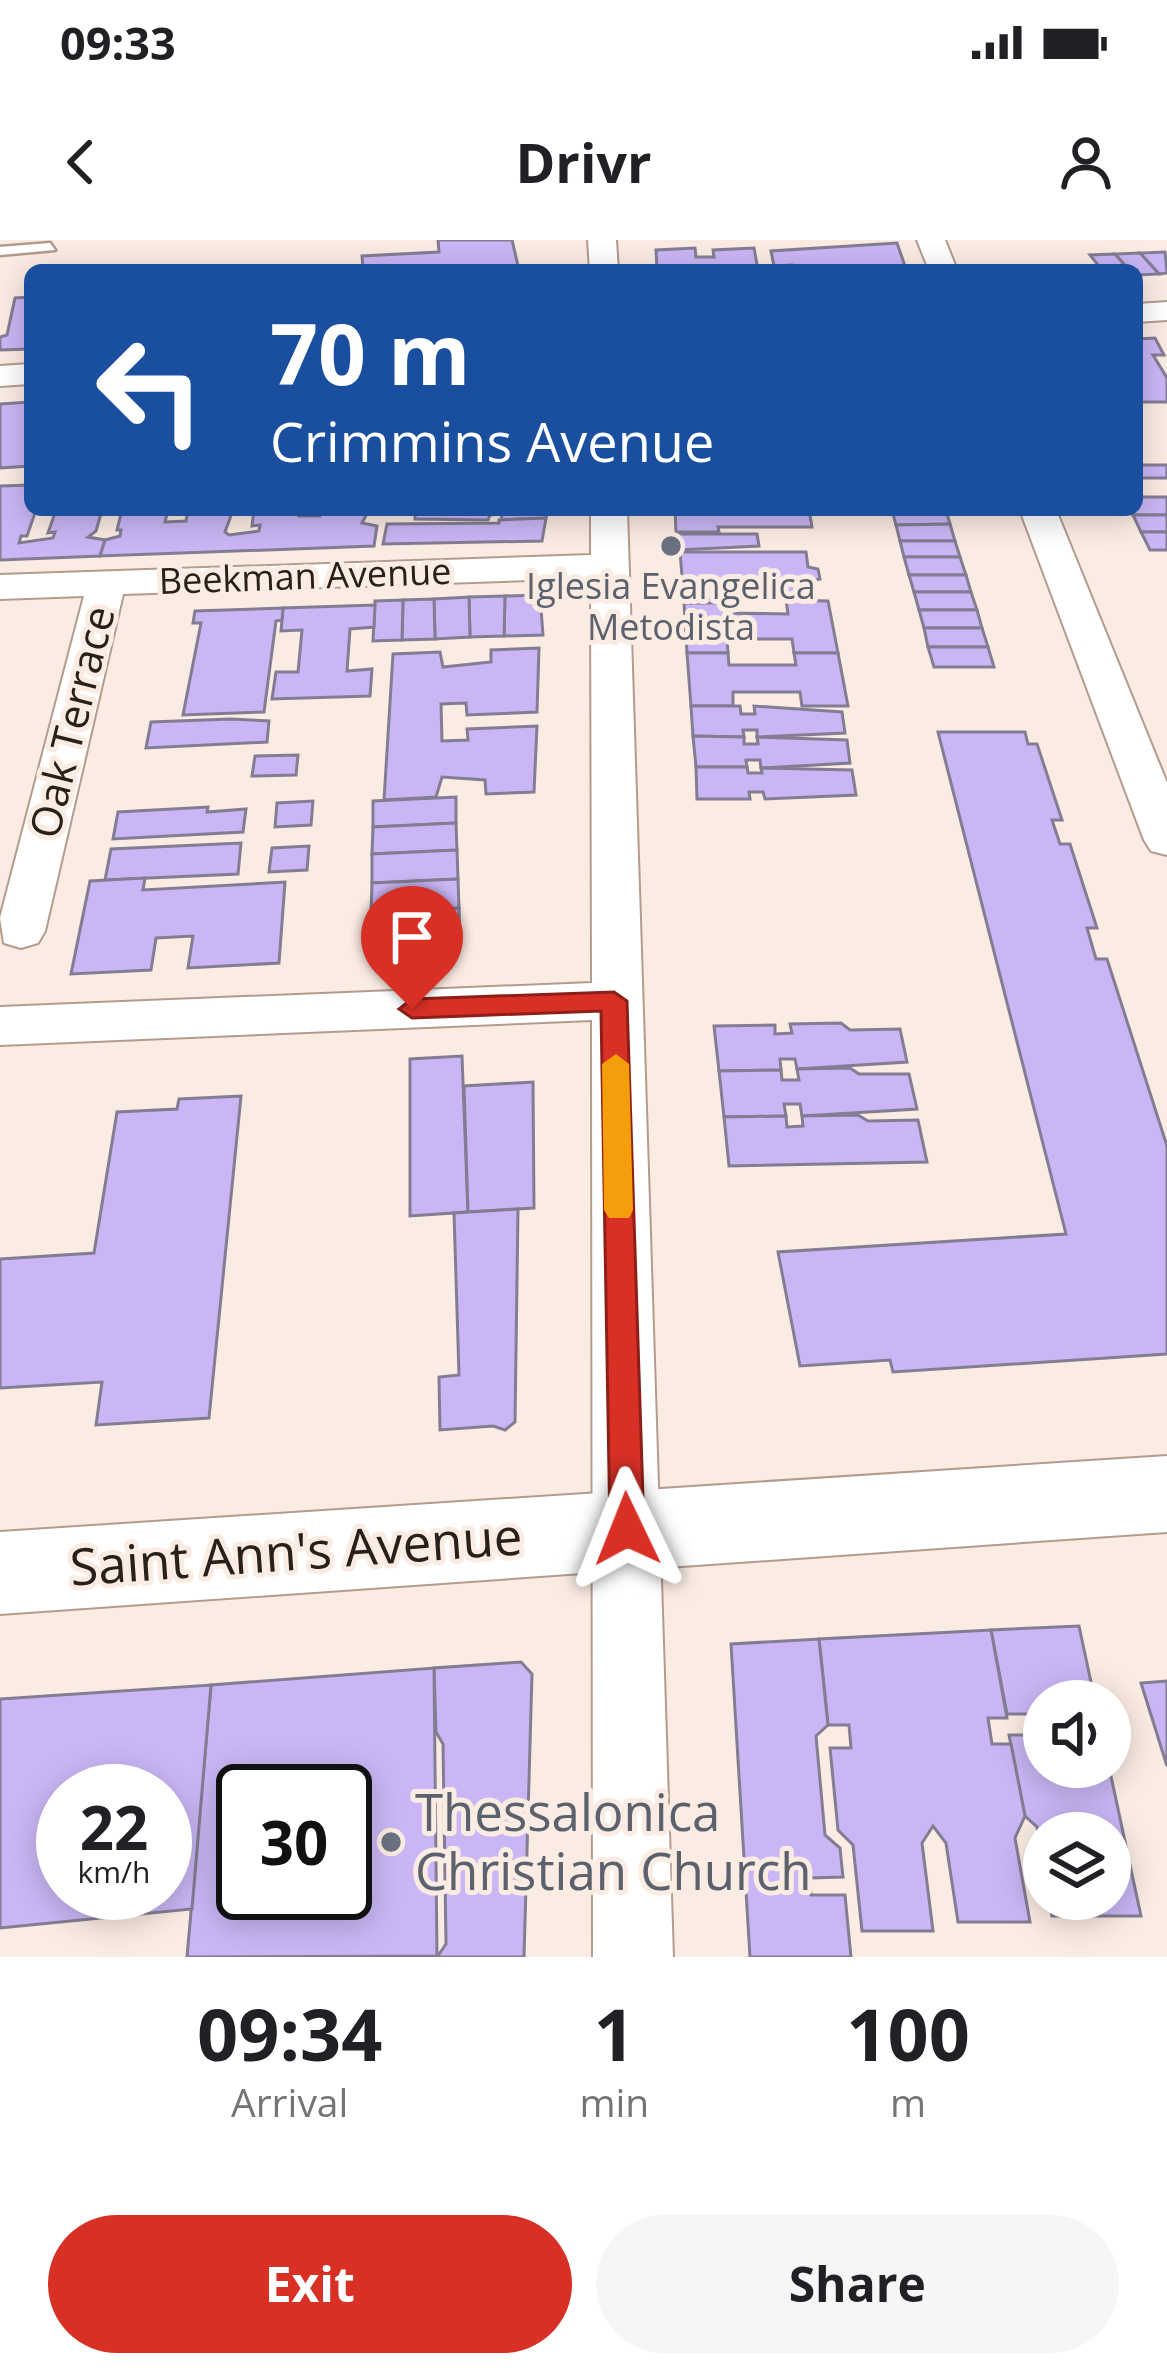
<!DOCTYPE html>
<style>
body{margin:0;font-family:"Open Sans",sans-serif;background:#f6f6f6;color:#202124;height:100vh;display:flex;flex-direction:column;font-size:45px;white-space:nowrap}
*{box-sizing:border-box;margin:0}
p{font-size:39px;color:#757577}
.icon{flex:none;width:66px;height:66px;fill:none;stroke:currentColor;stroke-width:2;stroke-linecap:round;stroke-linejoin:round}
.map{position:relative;height:1717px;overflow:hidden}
.drawer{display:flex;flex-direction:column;background:#fff;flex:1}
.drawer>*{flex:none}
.guide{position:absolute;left:24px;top:24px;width:1119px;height:252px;border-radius:18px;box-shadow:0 6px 30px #0003;background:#1a4fa0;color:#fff;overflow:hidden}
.controls{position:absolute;left:1023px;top:1440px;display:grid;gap:24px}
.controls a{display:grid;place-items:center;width:108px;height:108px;border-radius:50%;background:#fff;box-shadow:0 6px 30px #0003;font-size:60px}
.speed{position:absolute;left:36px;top:1524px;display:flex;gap:24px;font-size:60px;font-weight:700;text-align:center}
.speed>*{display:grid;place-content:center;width:156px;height:156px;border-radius:50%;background:#fff;box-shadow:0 6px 30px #0003;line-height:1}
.speed small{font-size:30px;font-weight:400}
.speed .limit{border:6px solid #111;border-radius:18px;background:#fff;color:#111}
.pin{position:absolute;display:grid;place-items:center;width:102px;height:102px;color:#fff;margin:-123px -51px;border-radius:50% 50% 50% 0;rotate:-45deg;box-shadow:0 0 12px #0007}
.pin .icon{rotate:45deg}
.me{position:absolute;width:132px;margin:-66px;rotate:358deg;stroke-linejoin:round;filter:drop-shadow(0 0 9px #0008)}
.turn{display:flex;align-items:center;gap:42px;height:252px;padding:0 48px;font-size:54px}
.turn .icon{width:156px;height:156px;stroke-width:2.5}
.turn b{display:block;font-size:84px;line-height:102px}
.eta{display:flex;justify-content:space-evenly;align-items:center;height:204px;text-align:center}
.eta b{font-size:72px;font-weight:700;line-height:84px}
.button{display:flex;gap:24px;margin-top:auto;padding:24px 48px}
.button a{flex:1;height:138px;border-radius:72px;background:#d93025;color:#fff;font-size:48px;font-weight:700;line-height:138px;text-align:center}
.button a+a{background:#f6f6f6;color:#202124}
.status{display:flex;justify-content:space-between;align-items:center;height:84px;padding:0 60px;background:#fff;direction:ltr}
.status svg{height:33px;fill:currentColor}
header{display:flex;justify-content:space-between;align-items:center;height:156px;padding:0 48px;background:#fff;font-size:54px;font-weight:700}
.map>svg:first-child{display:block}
.building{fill:#cab6f5;stroke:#837d93;stroke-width:3;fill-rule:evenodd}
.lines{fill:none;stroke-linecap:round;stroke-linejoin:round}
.service-casing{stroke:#b39c8e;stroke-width:5}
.minor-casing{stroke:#b39c8e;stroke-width:4}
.tertiary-casing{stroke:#b39c8e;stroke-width:4}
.service{fill:#fff;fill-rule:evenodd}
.minor{fill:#fff;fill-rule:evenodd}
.tertiary{fill:#fff;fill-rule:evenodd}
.route{fill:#d93025;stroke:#8d1f18;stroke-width:3}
.slow{fill:#f59e0b}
.worship-dot{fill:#6b7280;stroke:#fbece3;stroke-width:4.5}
.labels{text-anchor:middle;stroke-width:10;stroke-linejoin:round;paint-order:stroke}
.far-street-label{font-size:36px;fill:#29201b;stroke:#fbece3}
.far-worship-label{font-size:36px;fill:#5b616d;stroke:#fbece3}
.street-label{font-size:42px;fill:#29201b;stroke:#fbece3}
.near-street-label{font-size:51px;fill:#29201b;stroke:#fbece3}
.near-worship-label{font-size:51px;fill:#5b616d;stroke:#fbece3;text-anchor:start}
</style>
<div class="status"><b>09:33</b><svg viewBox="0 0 49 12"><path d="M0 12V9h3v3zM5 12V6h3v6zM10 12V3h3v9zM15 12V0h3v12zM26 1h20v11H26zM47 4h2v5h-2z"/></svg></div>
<header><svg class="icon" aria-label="back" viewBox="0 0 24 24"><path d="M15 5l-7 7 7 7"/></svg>Drivr<svg class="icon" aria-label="person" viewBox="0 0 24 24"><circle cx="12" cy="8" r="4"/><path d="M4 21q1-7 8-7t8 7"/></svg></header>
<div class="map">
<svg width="1167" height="1717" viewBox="0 0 1167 1717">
<rect width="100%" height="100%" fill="#fbece3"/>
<g class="building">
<path d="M 438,0 L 512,0 L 519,30 L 363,30 L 362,16 L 439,12 Z"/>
<path d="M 897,3 L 906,29 L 827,26 L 829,30 L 793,30 L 792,25 L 774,26 L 771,11 Z"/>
<path d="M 695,8 L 696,17 L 714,17 L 713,10 L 754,8 L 758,30 L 657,30 L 656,10 Z"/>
<path d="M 1165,12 L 1167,33 L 1159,34 L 1140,13 Z"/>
<path d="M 1140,13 L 1159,34 L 1137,35 L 1137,30 L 1129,30 L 1115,14 Z"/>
<path d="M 1115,14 L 1129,30 L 1102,30 L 1090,15 Z"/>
<path d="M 30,57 L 30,109 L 0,110 L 0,97 L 7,95 L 15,58 Z"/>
<path d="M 1155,98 L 1164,115 L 1153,115 L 1167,138 L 1167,162 L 1137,162 L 1137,99 Z"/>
<path d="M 30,162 L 30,226 L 0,228 L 0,164 Z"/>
<rect x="1137" y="225" width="30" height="13"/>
<path d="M 30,245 L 30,270 L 36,270 L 27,296 L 21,296 L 19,303 L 53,298 L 55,292 L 48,293 L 56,270 L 102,270 L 96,291 L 88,297 L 105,300 L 100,316 L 0,320 L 0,246 Z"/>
<path d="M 1137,257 L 1167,257 L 1167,275 L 1133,275 Z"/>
<path d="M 122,270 L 168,270 L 165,282 L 186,281 L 188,270 L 233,270 L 225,292 L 229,295 L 259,291 L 260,285 L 252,286 L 254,270 L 300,270 L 299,276 L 320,276 L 321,270 L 369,270 L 362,283 L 377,286 L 374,306 L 100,316 L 105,300 L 120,296 L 121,290 L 117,290 Z"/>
<path d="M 415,270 L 546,270 L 546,278 L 502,280 L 501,274 L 490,275 L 488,280 L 415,279 Z"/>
<path d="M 675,270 L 809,270 L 812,287 L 718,287 L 719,292 L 676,292 Z"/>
<path d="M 892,270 L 946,270 L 950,284 L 896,285 Z"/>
<path d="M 1133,275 L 1167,275 L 1167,292 L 1141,292 Z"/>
<path d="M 546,278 L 542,301 L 383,304 L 387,284 L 499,283 L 499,280 Z"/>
<path d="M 950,284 L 955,301 L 900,301 L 896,285 Z"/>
<path d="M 1141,292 L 1167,292 L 1167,310 L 1150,310 Z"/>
<path d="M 677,294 L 757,294 L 759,306 L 678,310 Z"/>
<path d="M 900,301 L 955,301 L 960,317 L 904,317 Z"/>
<path d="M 680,312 L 806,312 L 808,327 L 818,329 L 820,339 L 811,341 L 814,356 L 684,360 Z"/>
<path d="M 904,317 L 960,317 L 966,335 L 909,335 Z"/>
<path d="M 909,335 L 966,335 L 971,352 L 914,352 Z"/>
<path d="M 914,352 L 971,352 L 977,370 L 919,370 Z"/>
<path d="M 540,355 L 543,395 L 504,396 L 505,356 Z"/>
<path d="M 505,356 L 504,396 L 470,397 L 469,357 Z"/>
<path d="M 469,357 L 470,397 L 435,399 L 434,359 Z"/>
<path d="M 434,359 L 435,399 L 402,400 L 403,360 Z"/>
<path d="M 403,360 L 402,400 L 373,401 L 375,361 Z"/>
<path d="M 786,360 L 828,361 L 838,413 L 794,413 L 792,399 L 727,399 L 728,413 L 687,413 L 684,363 L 723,363 L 724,373 L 788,374 Z"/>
<path d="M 375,365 L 374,387 L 350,389 L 347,431 L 372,429 L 370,456 L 272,459 L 276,432 L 298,432 L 302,390 L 281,391 L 283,368 Z"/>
<path d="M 283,368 L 282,380 L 276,381 L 264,472 L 183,475 L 201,383 L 193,383 L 195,371 Z"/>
<path d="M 919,370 L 977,370 L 982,388 L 924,388 Z"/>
<path d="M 924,388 L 982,388 L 988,407 L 928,407 Z"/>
<path d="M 928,407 L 988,407 L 994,427 L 934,427 Z"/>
<path d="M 539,408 L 537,472 L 467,475 L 466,463 L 441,464 L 442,501 L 468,500 L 467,489 L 537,486 L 534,552 L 486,554 L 485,540 L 442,537 L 436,557 L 384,560 L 393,414 L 440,412 L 443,427 L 491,422 L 491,410 Z"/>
<path d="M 687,413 L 728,413 L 729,425 L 796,425 L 794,413 L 838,413 L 848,466 L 802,466 L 800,452 L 733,452 L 733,466 L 691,466 Z"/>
<path d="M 691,466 L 740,466 L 741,474 L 755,474 L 754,466 L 842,472 L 845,493 L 757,497 L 757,490 L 743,490 L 744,497 L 693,496 Z"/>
<path d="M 231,479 L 269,481 L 267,502 L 146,508 L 151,482 Z"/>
<path d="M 938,492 L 1025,492 L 1028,504 L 1037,504 L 1062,580 L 1052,580 L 1060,604 L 1070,604 L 1097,688 L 1087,688 L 1096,719 L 1107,719 L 1167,906 L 1167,1114 L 893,1132 L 890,1120 L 800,1126 L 778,1012 L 1066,994 Z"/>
<path d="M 693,496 L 744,497 L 744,504 L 758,504 L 757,497 L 847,500 L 850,523 L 761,528 L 760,520 L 746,520 L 747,527 L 696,527 Z"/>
<path d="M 298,515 L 296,535 L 252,536 L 255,516 Z"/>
<path d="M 696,527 L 747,527 L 748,533 L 762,533 L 761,528 L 852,530 L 856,555 L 765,559 L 763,552 L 749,552 L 750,559 L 697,559 Z"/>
<path d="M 456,557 L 456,583 L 373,587 L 373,561 Z"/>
<path d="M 313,561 L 311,585 L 275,587 L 277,563 Z"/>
<path d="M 208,567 L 207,572 L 246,569 L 243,592 L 113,599 L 118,572 Z"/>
<path d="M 456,583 L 457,610 L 372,614 L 373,587 Z"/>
<path d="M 241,603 L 238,634 L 105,640 L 111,609 Z"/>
<path d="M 309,606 L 307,630 L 269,632 L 272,608 Z"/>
<path d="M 457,610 L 458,639 L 372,643 L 372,614 Z"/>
<path d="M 145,638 L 143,650 L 285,642 L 279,723 L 188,728 L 193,696 L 156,698 L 151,730 L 71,734 L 90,641 Z"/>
<path d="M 458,639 L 459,668 L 371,673 L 372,643 Z"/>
<path d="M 459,668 L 460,699 L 370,704 L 371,673 Z"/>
<path d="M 841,783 L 850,790 L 900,789 L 907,822 L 797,829 L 795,819 L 780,819 L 781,830 L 719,831 L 714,786 L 775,785 L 775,794 L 792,793 L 790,784 Z"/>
<path d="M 462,816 L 468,972 L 410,976 L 410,819 Z"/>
<path d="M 850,828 L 859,834 L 909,834 L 917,869 L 802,876 L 800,864 L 784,864 L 786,876 L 724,877 L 719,831 L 781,830 L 782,840 L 799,840 L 797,829 Z"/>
<path d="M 533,842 L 534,968 L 468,972 L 464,846 Z"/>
<path d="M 241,856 L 209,1178 L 96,1185 L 102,1142 L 0,1148 L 0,1019 L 94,1013 L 117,872 L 177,869 L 179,859 Z"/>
<path d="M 858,875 L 868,881 L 918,880 L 927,922 L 729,926 L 724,877 L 786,876 L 787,887 L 803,886 L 802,876 Z"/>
<path d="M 518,969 L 515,1182 L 505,1190 L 493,1186 L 440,1190 L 439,1137 L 459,1135 L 454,973 Z"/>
<path d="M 1079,1386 L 1095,1461 L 1044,1461 L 1044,1527 L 1109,1527 L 1141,1676 L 1052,1676 L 1049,1659 L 1110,1659 L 1110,1593 L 1044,1593 L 1044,1629 L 1037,1587 L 1025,1576 L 1009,1495 L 1032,1495 L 1028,1474 L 1007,1474 L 991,1390 Z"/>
<path d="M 991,1390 L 1007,1478 L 988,1478 L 992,1504 L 1011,1504 L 1025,1576 L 1015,1598 L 1030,1682 L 958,1682 L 946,1603 L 933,1586 L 922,1603 L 933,1691 L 862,1691 L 853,1605 L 838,1590 L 830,1508 L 851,1508 L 849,1485 L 828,1485 L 819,1399 Z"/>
<path d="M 819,1399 L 828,1485 L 816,1496 L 825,1595 L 840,1608 L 843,1637 L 810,1638 L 811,1655 L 845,1655 L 851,1717 L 750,1717 L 731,1404 Z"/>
<path d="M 521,1422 L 532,1434 L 524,1717 L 437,1717 L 446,1704 L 443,1504 L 436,1492 L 434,1428 Z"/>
<path d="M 434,1428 L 437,1716 L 187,1717 L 211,1445 ZM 243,1551 L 345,1551 L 345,1653 L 243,1653 Z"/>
<path d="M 1167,1441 L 1167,1526 L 1141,1443 Z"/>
<path d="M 211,1445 L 192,1669 L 0,1688 L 0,1459 ZM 63,1551 L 165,1551 L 165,1653 L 63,1653 Z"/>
</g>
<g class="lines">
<defs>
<path id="service" d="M 50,3 L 55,10 L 0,15 L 0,7 Z"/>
<g id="minor">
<path d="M 588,0 L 616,0 L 618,30 L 590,30 Z"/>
<path d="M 917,0 L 945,0 L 957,30 L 929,30 Z"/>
<path d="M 1167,62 L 1167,80 L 1137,82 L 1137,64 Z"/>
<path d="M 30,124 L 30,144 L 0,146 L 0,126 Z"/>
<path d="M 591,270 L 627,270 L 673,1717 L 593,1717 L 592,780 L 0,805 L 0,767 L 592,743 L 591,338 L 123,354 L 45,691 L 38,703 L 21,708 L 4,703 L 0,678 L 84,356 L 0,359 L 0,335 L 591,315 Z"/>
<path d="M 1020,270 L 1056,270 L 1167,543 L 1167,615 L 1151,611 L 1144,600 Z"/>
</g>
<path id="tertiary" d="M 1167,1216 L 1167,1292 L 0,1374 L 0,1292 Z"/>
</defs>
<use href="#service" class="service-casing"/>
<use href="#minor" class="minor-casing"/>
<use href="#tertiary" class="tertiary-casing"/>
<use href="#service" class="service"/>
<use href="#minor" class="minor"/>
<use href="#tertiary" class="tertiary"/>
</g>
<path class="route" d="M 614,752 L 627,761 L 644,1289 L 639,1300 L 627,1305 L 615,1300 L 610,1289 L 601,771 L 412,778 L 399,769 L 412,759 Z"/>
<path class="slow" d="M 616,814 L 629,824 L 633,970 L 629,978 L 609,978 L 604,970 L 602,824 Z"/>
<g class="worship-dot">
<circle cx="671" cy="306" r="12"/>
<circle cx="391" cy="1602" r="12"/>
</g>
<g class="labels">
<g class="far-street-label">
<text transform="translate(305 336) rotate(-2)" y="13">Beekman Avenue</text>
</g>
<g class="far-worship-label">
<text x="671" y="359">Iglesia Evangelica<tspan x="671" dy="41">Metodista</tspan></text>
</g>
<g class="street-label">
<text transform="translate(72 482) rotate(-76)" y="15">Oak Terrace</text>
</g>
<g class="near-street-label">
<text transform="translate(296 1312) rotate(-4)" y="18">Saint Ann's Avenue</text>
</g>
<g class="near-worship-label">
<text x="415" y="1591">Thessalonica<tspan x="415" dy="59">Christian Church</tspan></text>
</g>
</g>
</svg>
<div class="controls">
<a><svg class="icon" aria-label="sound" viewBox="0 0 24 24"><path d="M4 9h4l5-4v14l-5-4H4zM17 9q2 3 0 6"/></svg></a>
<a><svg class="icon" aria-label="layers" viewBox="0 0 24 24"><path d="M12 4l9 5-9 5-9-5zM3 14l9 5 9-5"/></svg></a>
</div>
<div class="speed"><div>22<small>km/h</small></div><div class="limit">30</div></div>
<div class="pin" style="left:412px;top:769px;background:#d93025"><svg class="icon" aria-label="arrive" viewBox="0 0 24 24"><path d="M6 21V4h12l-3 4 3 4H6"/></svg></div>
<svg class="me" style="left:627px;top:1289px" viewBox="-20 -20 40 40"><path d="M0-17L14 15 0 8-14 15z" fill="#d93025" stroke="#fff" stroke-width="4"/></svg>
<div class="guide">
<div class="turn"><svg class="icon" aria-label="left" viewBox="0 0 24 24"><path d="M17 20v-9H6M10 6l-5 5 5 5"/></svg><div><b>70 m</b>Crimmins Avenue</div></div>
</div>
</div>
<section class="drawer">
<div class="eta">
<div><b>09:34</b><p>Arrival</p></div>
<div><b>1</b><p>min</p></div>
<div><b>100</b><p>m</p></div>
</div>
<div class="button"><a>Exit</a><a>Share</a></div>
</section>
